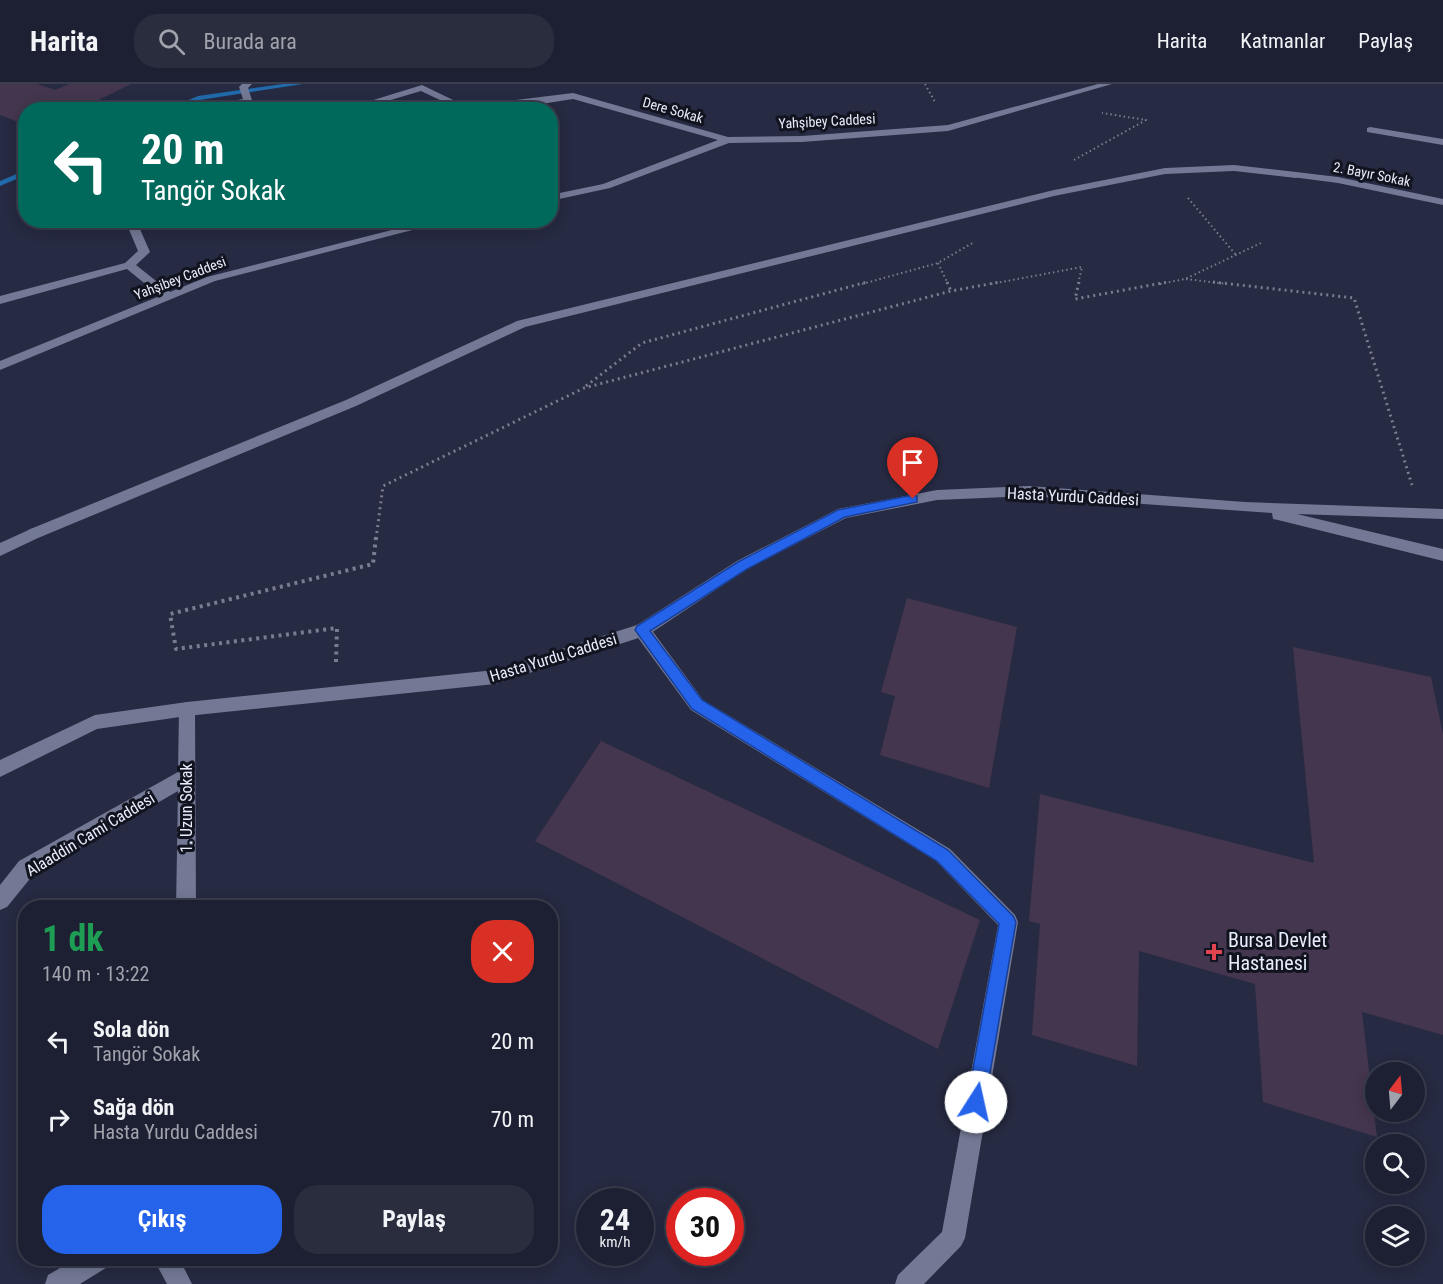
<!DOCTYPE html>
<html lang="tr">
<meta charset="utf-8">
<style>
body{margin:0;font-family:"Roboto Condensed",sans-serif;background:#292d3e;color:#f1f3f6;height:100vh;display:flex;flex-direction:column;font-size:22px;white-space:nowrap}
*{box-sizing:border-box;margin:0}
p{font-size:20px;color:#a0a3ac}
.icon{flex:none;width:33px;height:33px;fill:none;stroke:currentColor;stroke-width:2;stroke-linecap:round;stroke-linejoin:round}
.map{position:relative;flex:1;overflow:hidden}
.side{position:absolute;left:18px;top:816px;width:540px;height:366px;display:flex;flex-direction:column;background:#1c2032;border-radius:24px;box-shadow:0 3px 15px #0003,0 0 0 2px #3a3e4d}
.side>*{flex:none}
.banner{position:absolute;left:18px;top:18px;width:540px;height:126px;border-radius:24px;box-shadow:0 3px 15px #0003,0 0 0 2px #3a3e4d;background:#00695c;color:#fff;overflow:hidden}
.needle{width:39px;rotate:16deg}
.tools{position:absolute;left:1365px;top:978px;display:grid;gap:12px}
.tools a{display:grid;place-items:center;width:60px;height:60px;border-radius:50%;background:#1c2032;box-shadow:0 3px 15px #0003,0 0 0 2px #3a3e4d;font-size:30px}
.speed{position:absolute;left:576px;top:1104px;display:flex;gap:12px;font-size:30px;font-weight:700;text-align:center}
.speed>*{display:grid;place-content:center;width:78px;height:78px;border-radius:50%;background:#1c2032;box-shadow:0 3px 15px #0003,0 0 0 2px #3a3e4d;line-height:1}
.speed small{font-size:15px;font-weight:400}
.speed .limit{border:9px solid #d22;background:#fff;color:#111}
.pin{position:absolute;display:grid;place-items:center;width:51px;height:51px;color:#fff;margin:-62px -26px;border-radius:50% 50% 50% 0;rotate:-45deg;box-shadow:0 0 6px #0007}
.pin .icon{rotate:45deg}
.me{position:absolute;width:66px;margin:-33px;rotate:10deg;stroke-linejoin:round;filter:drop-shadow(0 0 4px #0008)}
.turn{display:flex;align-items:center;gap:21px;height:126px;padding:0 24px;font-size:27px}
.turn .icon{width:78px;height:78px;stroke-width:2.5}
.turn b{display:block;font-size:42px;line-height:51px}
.round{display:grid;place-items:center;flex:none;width:63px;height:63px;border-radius:24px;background:#292d3e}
.headline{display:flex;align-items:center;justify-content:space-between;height:102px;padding:0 24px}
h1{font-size:36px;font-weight:700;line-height:45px;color:#1e9e55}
.action{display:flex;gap:12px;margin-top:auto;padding:12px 24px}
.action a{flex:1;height:69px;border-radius:24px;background:#2563eb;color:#fff;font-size:24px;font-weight:700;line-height:69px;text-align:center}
.action a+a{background:#292d3e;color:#f1f3f6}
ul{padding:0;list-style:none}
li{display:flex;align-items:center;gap:18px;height:78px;padding:0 24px}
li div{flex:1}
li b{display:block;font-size:22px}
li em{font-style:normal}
header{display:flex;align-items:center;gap:36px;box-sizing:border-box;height:84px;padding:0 30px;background:#1c2032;border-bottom:2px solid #3a3e4d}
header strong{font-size:28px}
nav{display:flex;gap:33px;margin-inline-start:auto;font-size:21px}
.search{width:420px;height:54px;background:#292d3e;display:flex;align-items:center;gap:15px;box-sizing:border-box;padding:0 21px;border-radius:24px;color:#a0a3ac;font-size:22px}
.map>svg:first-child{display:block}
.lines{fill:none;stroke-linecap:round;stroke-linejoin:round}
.stream{fill:#216bac;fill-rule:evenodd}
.building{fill:#44364e}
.path-far2{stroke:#797d91;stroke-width:2;stroke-dasharray:1.5 3;stroke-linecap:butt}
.path-far1{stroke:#797d91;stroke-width:3;stroke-dasharray:2 4;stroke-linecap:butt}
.path{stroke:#797d91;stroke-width:4;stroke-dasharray:3 4.5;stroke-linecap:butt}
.service{fill:#737995;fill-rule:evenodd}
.minor{fill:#737995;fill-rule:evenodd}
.secondary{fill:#737995;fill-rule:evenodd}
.route{fill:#2563eb;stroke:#184099;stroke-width:1.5}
.health-dot{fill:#e0444e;stroke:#11131e;stroke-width:2}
.labels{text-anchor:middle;stroke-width:6;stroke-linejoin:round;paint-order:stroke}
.far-street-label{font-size:14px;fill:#e8ecfc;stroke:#11131e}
.street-label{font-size:16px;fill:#e8ecfc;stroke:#11131e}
.near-poi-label{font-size:20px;fill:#e8ecfc;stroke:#11131e;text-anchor:start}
</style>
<header>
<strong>Harita</strong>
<div class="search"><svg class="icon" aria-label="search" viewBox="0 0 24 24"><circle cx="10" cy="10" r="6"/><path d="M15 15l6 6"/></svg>Burada ara</div>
<nav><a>Harita</a><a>Katmanlar</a><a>Paylaş</a></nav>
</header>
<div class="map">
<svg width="1443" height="1200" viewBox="0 0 1443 1200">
<rect width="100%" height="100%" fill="#262a42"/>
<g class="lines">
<g class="stream">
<path d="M 283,0 L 303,0 L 200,16 L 176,26 L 165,26 L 198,12 Z"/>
<path d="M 26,86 L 26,91 L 0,102 L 0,97 Z"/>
</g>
</g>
<g class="building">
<path d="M 0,0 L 37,0 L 55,6 L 69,0 L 131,0 L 78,26 L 26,26 L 26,41 L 0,31 Z"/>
<path d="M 907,514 L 1017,543 L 989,704 L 880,671 L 895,612 L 881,608 Z"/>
<path d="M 1293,563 L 1431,593 L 1443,650 L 1443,951 L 1362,928 L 1377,1053 L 1263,1018 L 1255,900 L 1139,867 L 1137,982 L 1032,951 L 1040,840 L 1029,837 L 1040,710 L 1314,779 Z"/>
<path d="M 601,657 L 980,836 L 938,965 L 535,757 Z"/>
</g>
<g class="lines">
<g class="path-far2">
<path d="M 925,0 L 935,18"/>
<path d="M 1074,76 L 1146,36 L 1102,29"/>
<path d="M 1188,114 L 1236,171"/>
<path d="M 938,179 L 948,200"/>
<path d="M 1186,195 L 1227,200"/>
<path d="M 862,200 L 938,179 L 974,158"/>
<path d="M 991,200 L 1082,183 L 1078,200"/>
<path d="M 1160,200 L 1185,195 L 1261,159"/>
</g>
<g class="path-far1">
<path d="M 947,198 L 951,207"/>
<path d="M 1079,198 L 1075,215 L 1168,198"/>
<path d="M 1213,198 L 1354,214 L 1412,401"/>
<path d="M 586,302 L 642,259 L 867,198"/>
<path d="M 376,455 L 383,402 L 584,304 L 951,207 L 1000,198"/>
</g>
<path class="path" d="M 336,578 L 337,544 L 176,565 L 170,530 L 373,480 L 376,453"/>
<path class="service" d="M 1234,81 L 1296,88 L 1301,91 L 1296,94 L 1234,87 L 1165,90 L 1054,112 L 525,243 L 356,322 L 38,454 L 28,454 L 26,450 L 28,446 L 346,316 L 517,237 L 1054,106 L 1165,84 Z"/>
<g class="minor">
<path d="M 242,0 L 252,0 L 248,4 L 252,16 L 261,26 L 251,26 L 246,20 L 210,26 L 185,26 L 243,15 L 239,3 Z"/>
<path d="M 1098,0 L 1112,0 L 948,47 L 802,58 L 729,59 L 610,104 L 550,117 L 550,111 L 603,100 L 718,56 L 573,15 L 503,26 L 516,16 L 573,9 L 728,53 L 802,52 L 948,41 Z"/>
<path d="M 422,1 L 474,26 L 461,26 L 421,7 L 357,26 L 341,26 Z"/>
<path d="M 1370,43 L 1443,55 L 1443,61 L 1367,48 L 1367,44 Z"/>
<path d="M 1296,88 L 1338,93 L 1443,115 L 1443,121 L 1338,99 L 1292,93 L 1292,89 Z"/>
<path d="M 125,136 L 136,136 L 150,168 L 136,181 L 170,208 L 207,193 L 431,136 L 451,136 L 215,197 L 0,286 L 0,277 L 160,212 L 127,185 L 0,220 L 0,212 L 125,179 L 138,167 Z"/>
<path d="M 33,444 L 38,446 L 40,450 L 38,454 L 0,472 L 0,459 Z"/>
<path d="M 642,540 L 648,541 L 703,616 L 950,765 L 1015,831 L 1018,838 L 965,1154 L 961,1162 L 924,1200 L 895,1200 L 898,1191 L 942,1148 L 998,841 L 936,777 L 691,626 L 636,551 L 634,546 L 636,541 Z"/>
<path d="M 187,618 L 193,620 L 195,625 L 196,824 L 176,824 L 178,707 L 33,791 L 7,823 L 0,826 L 0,801 L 19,777 L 178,688 L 179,625 L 181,620 Z"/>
<path d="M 77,1174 L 113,1174 L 109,1182 L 80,1200 L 45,1200 L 48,1191 Z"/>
</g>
<g class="secondary">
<path d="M 1029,402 L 1245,418 L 1443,425 L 1443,435 L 1297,430 L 1443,465 L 1443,477 L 1278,436 L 1273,435 L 1272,429 L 1029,412 L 937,416 L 846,434 L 747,485 L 648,551 L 495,600 L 187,632 L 97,645 L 0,693 L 0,676 L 95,631 L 187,618 L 495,586 L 637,541 L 737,477 L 838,425 L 937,406 Z"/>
<path d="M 153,1174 L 179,1174 L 192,1200 L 167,1200 Z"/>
</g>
</g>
<path class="route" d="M 913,411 L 917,412 L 917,418 L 845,433 L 747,485 L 650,547 L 702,616 L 948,766 L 1013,832 L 1016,838 L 985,1018 L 983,1025 L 976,1027 L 970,1025 L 967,1018 L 999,840 L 937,777 L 692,625 L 635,546 L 637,542 L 738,478 L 838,426 Z"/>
<path class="health-dot" d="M1211 859h6v6h6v6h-6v6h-6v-6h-6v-6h6z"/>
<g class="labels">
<g class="far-street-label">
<text transform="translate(673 26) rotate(16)" y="5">Dere Sokak</text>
<text transform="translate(827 37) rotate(-3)" y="5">Yahşibey Caddesi</text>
<text transform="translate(1372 90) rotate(11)" y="5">2. Bayır Sokak</text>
<text transform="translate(180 194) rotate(-21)" y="5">Yahşibey Caddesi</text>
</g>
<g class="street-label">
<text transform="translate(1073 412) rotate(3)" y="6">Hasta Yurdu Caddesi</text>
<text transform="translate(553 573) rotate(-17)" y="6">Hasta Yurdu Caddesi</text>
<text transform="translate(186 724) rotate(-90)" y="6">1. Uzun Sokak</text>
<text transform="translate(90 750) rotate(-31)" y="6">Alaaddin Cami Caddesi</text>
</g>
<g class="near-poi-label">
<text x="1228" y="863">Bursa Devlet<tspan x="1228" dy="23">Hastanesi</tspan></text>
</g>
</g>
</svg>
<div class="tools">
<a><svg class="needle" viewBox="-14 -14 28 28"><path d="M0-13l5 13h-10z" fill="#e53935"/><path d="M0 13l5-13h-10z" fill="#a0a3ac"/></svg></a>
<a><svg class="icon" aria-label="search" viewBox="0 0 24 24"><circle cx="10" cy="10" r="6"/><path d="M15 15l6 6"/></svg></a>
<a><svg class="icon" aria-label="layers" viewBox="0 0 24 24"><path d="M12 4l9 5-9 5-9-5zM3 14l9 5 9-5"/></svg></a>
</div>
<div class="speed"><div>24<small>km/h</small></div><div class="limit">30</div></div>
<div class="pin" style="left:913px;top:415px;background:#d93025"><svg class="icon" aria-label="arrive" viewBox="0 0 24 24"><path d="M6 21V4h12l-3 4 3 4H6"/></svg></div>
<svg class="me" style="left:976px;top:1018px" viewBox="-20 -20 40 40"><circle r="19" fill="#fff"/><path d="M0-13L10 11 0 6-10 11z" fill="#2563eb"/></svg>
<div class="banner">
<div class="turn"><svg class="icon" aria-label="left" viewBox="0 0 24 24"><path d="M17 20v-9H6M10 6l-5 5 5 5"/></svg><div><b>20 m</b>Tangör Sokak</div></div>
</div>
<section class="side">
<div class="headline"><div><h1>1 dk</h1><p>140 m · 13:22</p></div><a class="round" style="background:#d93025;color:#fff"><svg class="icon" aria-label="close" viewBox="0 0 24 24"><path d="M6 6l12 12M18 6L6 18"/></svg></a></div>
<ul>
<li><svg class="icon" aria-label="left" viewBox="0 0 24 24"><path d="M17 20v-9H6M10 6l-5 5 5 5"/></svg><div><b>Sola dön</b><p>Tangör Sokak</p></div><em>20 m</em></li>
<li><svg class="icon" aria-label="right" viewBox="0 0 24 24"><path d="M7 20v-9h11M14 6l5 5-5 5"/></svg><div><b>Sağa dön</b><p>Hasta Yurdu Caddesi</p></div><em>70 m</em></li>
</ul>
<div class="action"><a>Çıkış</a><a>Paylaş</a></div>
</section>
</div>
